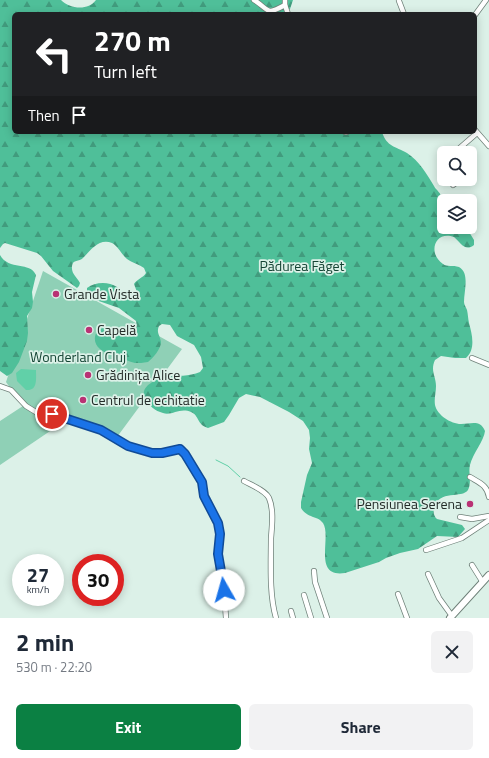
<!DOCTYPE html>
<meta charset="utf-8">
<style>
body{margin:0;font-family:"Titillium Web",sans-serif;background:#f2f2f3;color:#1f2937;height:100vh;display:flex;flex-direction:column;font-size:15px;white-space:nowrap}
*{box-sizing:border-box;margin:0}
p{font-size:13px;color:#747a83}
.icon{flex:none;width:22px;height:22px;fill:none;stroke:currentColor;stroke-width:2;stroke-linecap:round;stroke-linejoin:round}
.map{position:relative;height:618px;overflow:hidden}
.sheet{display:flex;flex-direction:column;background:#fff;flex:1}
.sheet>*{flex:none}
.banner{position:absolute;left:12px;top:12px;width:465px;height:122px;border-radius:6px;box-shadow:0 2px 10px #0003;background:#202124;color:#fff;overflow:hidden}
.fabs{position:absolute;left:437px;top:146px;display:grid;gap:8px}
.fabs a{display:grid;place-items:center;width:40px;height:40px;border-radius:6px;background:#fff;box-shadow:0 2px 10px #0003;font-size:20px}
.speed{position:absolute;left:12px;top:554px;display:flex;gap:8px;font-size:20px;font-weight:700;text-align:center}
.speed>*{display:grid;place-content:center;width:52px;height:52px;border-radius:50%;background:#fff;box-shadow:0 2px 10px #0003;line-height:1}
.speed small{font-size:10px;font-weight:400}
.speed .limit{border:6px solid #d22;background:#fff;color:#111}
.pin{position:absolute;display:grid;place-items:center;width:34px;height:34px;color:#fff;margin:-17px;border:2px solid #fff;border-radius:50%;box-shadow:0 1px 4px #0007}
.me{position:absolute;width:44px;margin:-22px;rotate:353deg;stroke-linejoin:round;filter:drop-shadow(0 0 3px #0008)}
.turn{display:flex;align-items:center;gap:14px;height:84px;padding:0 16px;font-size:18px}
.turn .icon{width:52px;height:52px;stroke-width:2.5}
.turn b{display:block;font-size:28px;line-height:34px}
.then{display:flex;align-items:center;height:38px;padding:0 16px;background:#0003;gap:8px;font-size:15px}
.round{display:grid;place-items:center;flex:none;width:42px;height:42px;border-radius:6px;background:#f2f2f3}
.head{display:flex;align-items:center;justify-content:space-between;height:68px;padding:0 16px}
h1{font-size:24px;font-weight:700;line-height:30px}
.button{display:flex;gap:8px;margin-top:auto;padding:8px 16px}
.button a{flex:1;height:46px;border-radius:6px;background:#0b8043;color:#fff;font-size:16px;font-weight:700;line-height:46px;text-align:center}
.button a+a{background:#f2f2f3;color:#1f2937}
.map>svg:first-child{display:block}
.green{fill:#8fd0b6}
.forest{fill:url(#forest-firs)}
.water{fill:#61d0a8}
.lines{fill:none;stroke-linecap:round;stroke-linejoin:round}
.stream{stroke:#61d0a8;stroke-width:1}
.street-casing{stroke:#6f8179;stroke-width:6}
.secondary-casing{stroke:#6f8179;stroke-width:8}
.street{stroke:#fff;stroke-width:4.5}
.secondary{stroke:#fff;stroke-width:6}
.route-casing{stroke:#114b97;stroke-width:10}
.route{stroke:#1a73e8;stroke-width:7}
.poi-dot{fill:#b93274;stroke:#dcf1e8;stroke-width:1.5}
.labels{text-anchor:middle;stroke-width:3.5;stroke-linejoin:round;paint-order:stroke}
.park-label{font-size:14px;fill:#144434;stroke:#dcf1e8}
.poi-label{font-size:14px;fill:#242c29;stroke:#dcf1e8;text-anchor:start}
</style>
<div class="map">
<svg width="489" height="618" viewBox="0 0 489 618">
<defs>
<pattern id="forest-firs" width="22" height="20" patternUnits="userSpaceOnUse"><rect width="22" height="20" fill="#4fbf99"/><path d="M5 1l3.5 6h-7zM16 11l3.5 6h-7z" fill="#419b7d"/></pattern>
</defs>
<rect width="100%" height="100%" fill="#dcf1e8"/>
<path class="green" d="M 43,271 L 182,349 L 117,437 L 58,411 L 53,422 L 59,425 L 0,465 L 0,421 L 23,406 L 6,382 Z"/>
<g class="forest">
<path d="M 0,0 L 61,0 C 70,9 88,11 96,0 L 293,0 L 290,9 L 279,14 L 14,14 L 14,132 L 339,132 L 346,134 L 356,132 L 382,132 C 387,147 395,146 407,153 C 419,161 427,174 434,186 C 436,190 440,192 441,196 C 445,206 444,217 444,227 L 466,227 L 474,240 L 474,245 C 465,252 461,243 454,237 C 435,230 427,253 443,264 C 447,267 453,265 459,267 C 470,273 464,291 464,302 C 464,305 466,307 467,310 C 468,314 468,319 469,323 C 472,334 476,349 466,358 L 455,358 L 441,356 L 435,360 C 430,371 436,376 436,386 C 436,393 434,398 435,405 C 437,415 451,424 461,424 C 471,424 480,419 485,431 C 484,441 473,453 470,465 C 468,473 472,482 468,490 C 462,499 439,489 434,508 C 433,513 434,516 437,519 L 462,525 L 465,529 L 458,537 L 437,536 L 418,549 L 400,553 L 386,558 L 379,562 L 345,573 C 312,578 332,537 323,523 C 317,515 308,519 301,508 L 301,502 L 307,475 L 312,463 L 309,449 L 310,438 L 309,430 L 303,421 L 289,412 L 260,397 L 246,394 L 239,398 L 229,415 L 224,422 L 208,428 C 197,425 199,415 191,412 C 180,407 172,416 163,413 C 155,411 149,406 145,398 C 139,386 157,379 166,377 C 177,375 189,377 200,372 L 203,368 L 201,357 L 194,345 L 177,336 L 170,325 L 162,324 L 159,326 C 156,333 160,335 161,342 C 161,349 153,358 148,362 C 143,363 139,363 135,363 C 129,362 123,358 117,356 C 111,353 105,354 100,349 C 91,342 94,327 107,328 C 116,328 122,336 130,337 C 139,334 137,328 136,321 L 119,308 L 93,299 L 87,291 L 87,288 C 95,282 108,281 117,287 C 123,291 125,300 135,297 L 137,292 L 134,284 C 137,279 143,278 146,273 L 144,268 C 139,264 132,263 127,259 C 122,255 118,246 112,243 C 99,238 91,250 83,258 C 79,262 73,259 72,266 C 71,274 77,277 80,283 L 79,286 L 77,288 L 53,271 L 41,256 L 37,253 L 5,243 L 3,244 L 0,248 Z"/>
<path d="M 0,255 C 9,271 30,261 36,275 L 32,292 L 33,302 L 32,308 L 27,316 L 28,333 L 27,341 L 19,362 L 12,373 L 7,376 L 0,371 Z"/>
</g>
<path class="water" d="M 21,369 L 36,370 C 36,379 38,391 26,390 L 17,381 L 16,373 Z"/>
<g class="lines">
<path class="stream" d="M 216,460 L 228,466 L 240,477"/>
<defs>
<g id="street">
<path d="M 254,0 C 270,10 265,16 285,5"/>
<path d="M 285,0 L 285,5 L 288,14"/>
<path d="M 399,1 L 404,14"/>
<path d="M 475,15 L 486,0"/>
<path d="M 475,130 L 489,146"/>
<path d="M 345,132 L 347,132"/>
<path d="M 454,153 L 477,133"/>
<path d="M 470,170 L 470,171"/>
<path d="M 453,185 L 461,179"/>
<path d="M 472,358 L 489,365"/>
<path d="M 0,386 L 11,390 L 26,406 L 44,417 L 47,418 L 52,414 L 101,430 L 128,446 L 152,453 L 162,453 L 180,449 L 185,454 L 202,482 L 204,496 L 218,523 L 220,534 L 218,554 L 223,577 L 226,618"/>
<path d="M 470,477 C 480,483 487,485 489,497"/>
<path d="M 244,481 C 251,485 265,490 269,498 C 274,510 272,526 271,538 C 271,563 269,594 276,618"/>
<path d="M 460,517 L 472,519 L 489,516"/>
<path d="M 426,550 L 462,538 L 489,520"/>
<path d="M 472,565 L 482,581"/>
<path d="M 314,571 L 315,582 L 327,618"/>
<path d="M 428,574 L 439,598 L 452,616"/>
<path d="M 398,594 L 407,618"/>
<path d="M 304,595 L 311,618"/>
<path d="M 291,611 L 293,618"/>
</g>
<path id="secondary" d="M 450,618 L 489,575"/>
</defs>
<use href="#street" class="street-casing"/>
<use href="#secondary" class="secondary-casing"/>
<use href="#street" class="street"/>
<use href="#secondary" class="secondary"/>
</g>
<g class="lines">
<defs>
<path id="route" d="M 52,414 L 101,430 L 128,446 L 152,453 L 162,453 L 180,449 L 185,454 L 202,482 L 204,496 L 218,523 L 220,534 L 218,554 L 222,577 L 224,590"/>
</defs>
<use href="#route" class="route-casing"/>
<use href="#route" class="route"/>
</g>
<g class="poi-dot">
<circle cx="56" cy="294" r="4"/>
<circle cx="89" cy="330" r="4"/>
<circle cx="88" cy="375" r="4"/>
<circle cx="83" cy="400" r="4"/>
<circle cx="470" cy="504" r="4"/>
</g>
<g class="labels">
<g class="park-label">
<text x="302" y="271">Pădurea Făget</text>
<text x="78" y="362">Wonderland Cluj</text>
</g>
<g class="poi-label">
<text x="64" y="299">Grande Vista</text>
<text x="97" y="335">Capelă</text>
<text x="96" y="380">Grădinița Alice</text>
<text x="91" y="405">Centrul de echitatie</text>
<text x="462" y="509" text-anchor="end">Pensiunea Serena</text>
</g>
</g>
</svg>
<div class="fabs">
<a><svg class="icon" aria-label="search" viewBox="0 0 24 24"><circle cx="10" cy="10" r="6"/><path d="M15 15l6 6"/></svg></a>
<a><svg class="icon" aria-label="layers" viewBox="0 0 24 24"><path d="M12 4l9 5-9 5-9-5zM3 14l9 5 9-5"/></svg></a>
</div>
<div class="speed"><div>27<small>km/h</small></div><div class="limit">30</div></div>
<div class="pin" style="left:52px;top:414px;background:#d93025"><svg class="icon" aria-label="arrive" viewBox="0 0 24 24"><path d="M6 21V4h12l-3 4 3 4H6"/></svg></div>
<svg class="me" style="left:224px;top:590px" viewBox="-20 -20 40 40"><circle r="19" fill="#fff"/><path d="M0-13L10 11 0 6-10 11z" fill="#1a73e8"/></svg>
<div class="banner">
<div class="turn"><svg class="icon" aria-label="left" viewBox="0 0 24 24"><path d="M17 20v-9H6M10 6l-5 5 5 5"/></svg><div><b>270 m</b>Turn left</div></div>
<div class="then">Then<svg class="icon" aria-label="arrive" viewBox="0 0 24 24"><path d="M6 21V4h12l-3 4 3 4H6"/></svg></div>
</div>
</div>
<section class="sheet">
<div class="head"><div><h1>2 min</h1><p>530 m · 22:20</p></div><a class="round"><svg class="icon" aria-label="close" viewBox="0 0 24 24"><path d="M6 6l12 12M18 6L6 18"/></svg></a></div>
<div class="button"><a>Exit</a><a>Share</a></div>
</section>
